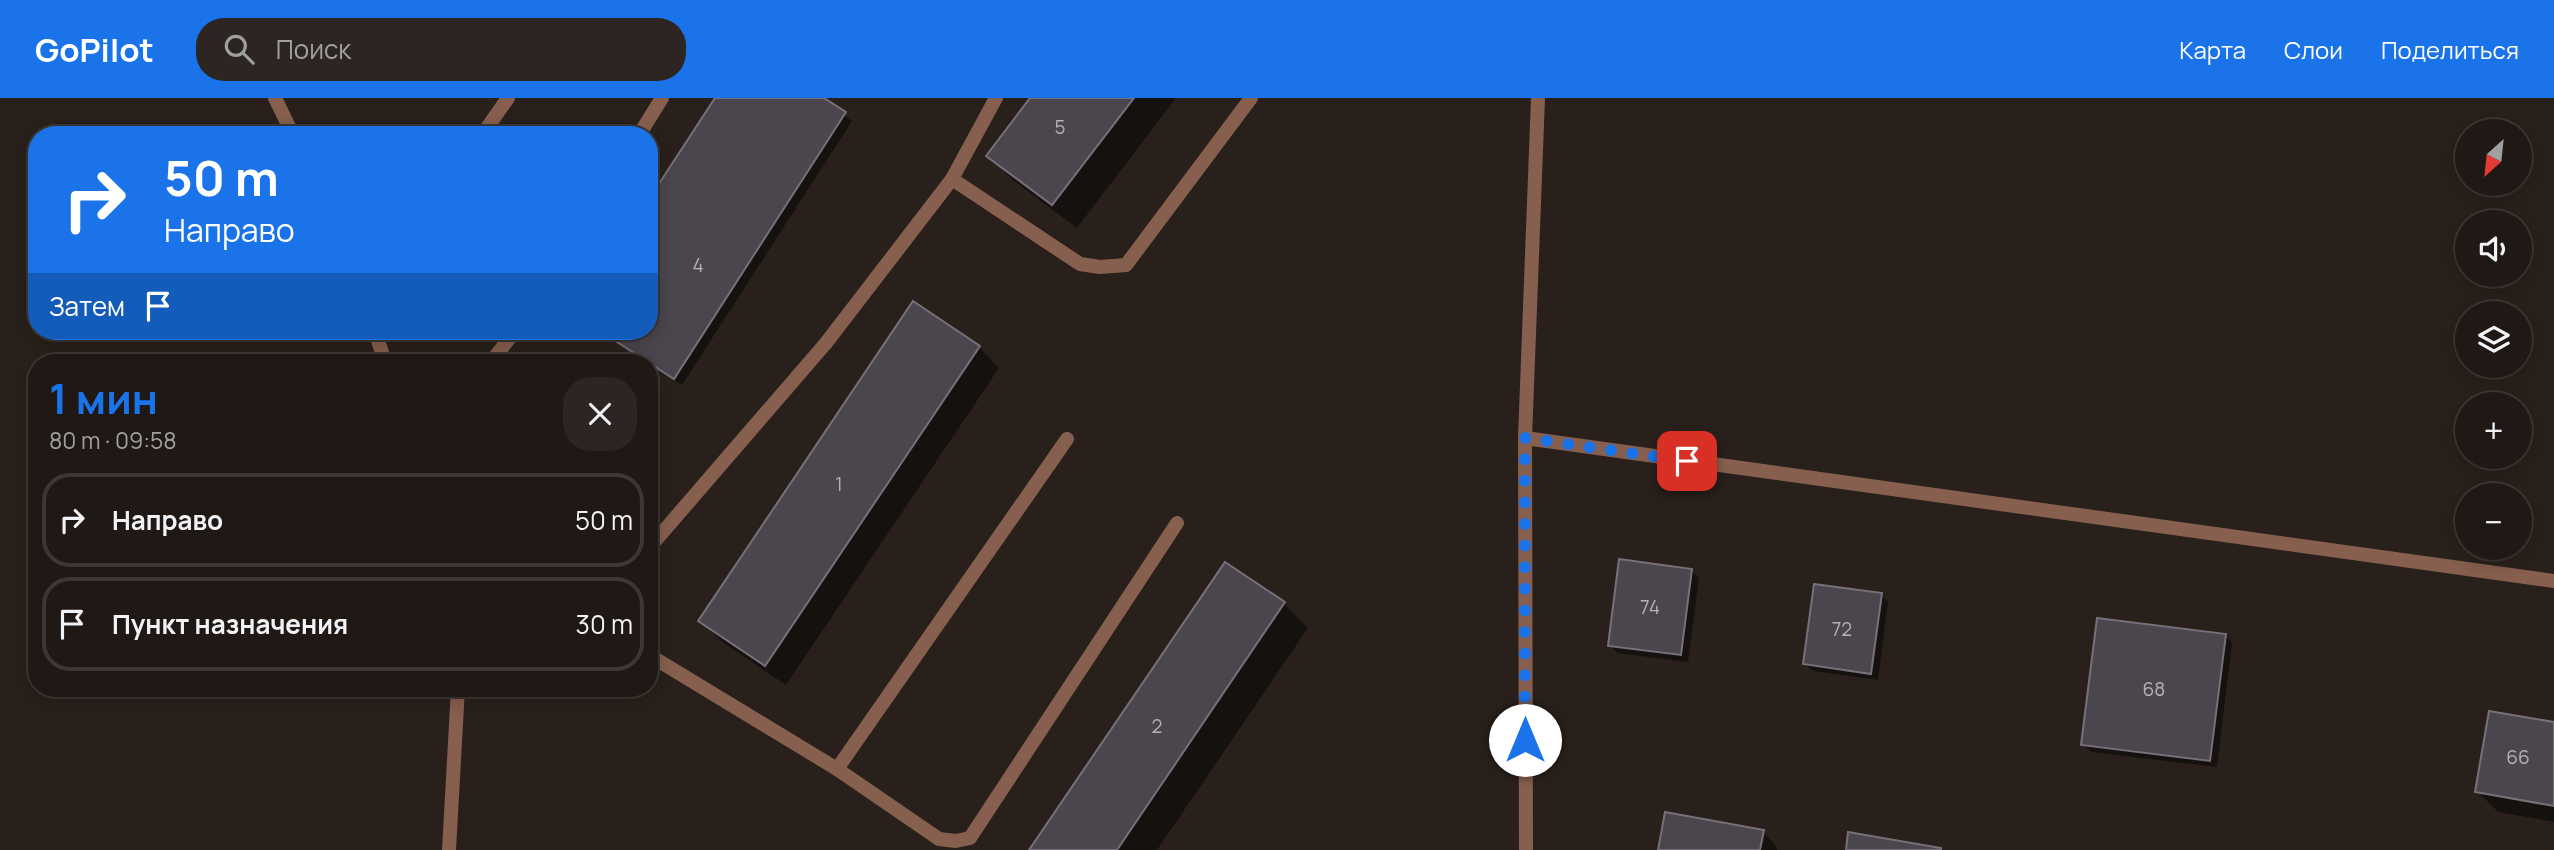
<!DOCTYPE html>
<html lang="ru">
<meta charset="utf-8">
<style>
body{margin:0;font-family:Manrope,sans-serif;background:#2c2522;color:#f1f3f6;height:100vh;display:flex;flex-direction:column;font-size:26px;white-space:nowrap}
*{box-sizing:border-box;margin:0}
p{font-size:23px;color:#a1a0a0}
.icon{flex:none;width:38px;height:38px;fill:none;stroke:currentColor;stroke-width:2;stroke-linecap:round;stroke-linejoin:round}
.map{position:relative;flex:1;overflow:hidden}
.details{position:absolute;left:28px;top:256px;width:630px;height:343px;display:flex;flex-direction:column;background:#1f1814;border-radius:28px;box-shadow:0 4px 18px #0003,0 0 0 2px #3c3734}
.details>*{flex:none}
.hud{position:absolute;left:28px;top:28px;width:630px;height:214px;border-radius:28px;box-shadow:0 4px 18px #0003,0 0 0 2px #3c3734;background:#1a73e8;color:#fff;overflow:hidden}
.needle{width:46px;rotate:207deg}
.fabs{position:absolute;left:2455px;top:21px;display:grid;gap:14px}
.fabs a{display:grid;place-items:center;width:77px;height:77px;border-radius:50%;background:#1f1814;box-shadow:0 4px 18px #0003,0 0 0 2px #3c3734;font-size:35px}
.pin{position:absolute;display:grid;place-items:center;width:60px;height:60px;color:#fff;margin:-30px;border-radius:14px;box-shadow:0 4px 10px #0006}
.me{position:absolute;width:77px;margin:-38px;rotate:0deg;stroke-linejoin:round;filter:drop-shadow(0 0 5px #0008)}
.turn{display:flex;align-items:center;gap:24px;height:147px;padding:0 21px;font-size:32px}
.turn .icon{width:91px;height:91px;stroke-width:2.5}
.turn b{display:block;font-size:49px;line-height:60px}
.then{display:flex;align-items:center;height:66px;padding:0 21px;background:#0003;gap:14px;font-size:26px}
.round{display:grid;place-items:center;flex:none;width:74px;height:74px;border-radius:28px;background:#2c2522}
.overview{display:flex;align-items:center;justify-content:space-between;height:119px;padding:0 21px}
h1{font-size:42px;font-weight:700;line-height:52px;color:#1a73e8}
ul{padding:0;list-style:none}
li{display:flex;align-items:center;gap:21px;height:94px;margin:0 14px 10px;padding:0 7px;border:4px solid #3c3734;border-radius:28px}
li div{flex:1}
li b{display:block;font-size:26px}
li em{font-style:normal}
header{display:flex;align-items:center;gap:42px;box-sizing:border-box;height:98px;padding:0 35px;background:#1a73e8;color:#fff}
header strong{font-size:33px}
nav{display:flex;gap:38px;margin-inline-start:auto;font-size:24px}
.search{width:490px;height:63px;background:#2c2522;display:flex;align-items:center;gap:18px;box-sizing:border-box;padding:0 24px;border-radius:28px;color:#a1a0a0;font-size:26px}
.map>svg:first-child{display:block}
.shadow{fill:#0007}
.building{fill:#4b454e;stroke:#77707b;stroke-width:2}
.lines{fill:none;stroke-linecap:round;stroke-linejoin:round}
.service{stroke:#865f4e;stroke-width:14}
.minor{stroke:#865f4e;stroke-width:14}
.route{stroke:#1a73e8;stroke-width:12;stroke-dasharray:0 21.6}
.labels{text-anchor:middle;stroke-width:5;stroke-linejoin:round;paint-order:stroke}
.number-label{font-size:19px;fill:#b8b1b1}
</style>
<header>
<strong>GoPilot</strong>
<div class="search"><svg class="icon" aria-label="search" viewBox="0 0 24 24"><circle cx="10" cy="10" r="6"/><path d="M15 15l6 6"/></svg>Поиск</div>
<nav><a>Карта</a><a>Слои</a><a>Поделиться</a></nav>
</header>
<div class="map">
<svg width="2554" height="752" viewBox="0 0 2554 752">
<rect width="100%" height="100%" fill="#29201b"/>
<g class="shadow">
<path d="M 717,0 L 821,0 L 852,23 L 682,287 L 598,233 L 649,233 Z"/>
<path d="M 1032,0 L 1176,0 L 1077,130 L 1013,82 L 989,58 Z"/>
<path d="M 979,249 L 999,270 L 786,587 L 721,543 L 701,523 Z"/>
<path d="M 1691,472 L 1699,480 L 1688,564 L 1617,555 L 1610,547 Z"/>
<path d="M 1881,497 L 1888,504 L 1878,582 L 1813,573 L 1805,566 Z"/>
<path d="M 1284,506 L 1308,530 L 1157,752 L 1031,752 Z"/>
<path d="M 2225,537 L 2232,545 L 2217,669 L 2091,654 L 2083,646 Z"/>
<path d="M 2554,626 L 2554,724 L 2498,714 L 2477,693 Z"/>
<path d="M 1763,734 L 1777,749 L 1777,752 L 1660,752 Z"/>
</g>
<g class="building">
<path d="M 715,0 L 824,0 L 846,14 L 674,281 L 600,233 L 649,233 L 649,101 Z"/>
<path d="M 1030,0 L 1134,0 L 1052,107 L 986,58 Z"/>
<path d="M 913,203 L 980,248 L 765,568 L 698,523 Z"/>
<path d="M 1619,461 L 1692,471 L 1681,557 L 1608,548 Z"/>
<path d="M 1225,464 L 1285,504 L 1117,752 L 1029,752 Z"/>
<path d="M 1814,486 L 1882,495 L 1871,576 L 1803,566 Z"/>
<path d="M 2097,520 L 2226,536 L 2210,663 L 2081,647 Z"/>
<path d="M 2489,613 L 2554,624 L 2554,708 L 2475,694 Z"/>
<path d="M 1665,714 L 1764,732 L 1760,752 L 1658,752 Z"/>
<path d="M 1848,734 L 1941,750 L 1941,752 L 1846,752 Z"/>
</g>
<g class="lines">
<g class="service">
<path d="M 482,37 L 508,0"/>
<path d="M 639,37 L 662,0"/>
<path d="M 952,81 L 1080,166 L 1100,169 L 1126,167 L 1251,0"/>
<path d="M 491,264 L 515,233"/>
<path d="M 649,450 L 826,245 L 952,81 L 996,0"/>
<path d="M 649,557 L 837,671 L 939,741 L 956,743 L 970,740 L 1177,425"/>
<path d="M 837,671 L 1067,341"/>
</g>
<g class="minor">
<path d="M 275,0 L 293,37"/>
<path d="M 375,233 L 385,264"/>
<path d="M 1525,340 L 2554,483"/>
<path d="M 449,752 L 458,590"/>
<path d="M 1526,752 L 1525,340 L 1538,0"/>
</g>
</g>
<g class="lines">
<path class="route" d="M 1525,642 L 1525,340 L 1687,363"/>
</g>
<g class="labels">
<g class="number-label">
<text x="1060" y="36">5</text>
<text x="698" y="174">4</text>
<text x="839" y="393">1</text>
<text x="1650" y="516">74</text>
<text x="1842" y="538">72</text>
<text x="2154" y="598">68</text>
<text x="1157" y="635">2</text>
<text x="2518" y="666">66</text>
</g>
</g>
</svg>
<div class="fabs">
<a><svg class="needle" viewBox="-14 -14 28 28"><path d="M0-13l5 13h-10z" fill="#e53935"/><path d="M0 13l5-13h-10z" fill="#a1a0a0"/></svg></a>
<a><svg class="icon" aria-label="sound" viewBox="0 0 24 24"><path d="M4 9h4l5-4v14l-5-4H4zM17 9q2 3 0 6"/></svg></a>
<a><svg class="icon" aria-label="layers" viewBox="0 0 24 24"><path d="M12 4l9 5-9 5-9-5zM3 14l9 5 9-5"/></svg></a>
<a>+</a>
<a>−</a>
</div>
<div class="pin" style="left:1687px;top:363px;background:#d93025"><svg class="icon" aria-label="arrive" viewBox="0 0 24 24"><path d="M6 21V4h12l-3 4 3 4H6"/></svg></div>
<svg class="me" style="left:1525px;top:642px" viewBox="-20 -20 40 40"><circle r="19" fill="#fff"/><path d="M0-13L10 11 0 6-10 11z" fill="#1a73e8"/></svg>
<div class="hud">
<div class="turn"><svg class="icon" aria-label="right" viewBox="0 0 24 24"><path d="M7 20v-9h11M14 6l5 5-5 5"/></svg><div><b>50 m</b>Направо</div></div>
<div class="then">Затем<svg class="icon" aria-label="arrive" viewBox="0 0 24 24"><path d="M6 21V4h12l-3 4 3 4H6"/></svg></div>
</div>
<section class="details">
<div class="overview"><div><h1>1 мин</h1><p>80 m · 09:58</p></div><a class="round"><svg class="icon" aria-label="close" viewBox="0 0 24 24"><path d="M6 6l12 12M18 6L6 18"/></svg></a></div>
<ul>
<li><svg class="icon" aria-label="right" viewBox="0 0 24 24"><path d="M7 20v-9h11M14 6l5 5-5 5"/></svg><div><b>Направо</b></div><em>50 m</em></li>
<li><svg class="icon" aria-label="arrive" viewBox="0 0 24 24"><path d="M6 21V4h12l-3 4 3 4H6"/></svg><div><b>Пункт назначения</b></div><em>30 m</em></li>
</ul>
</section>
</div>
